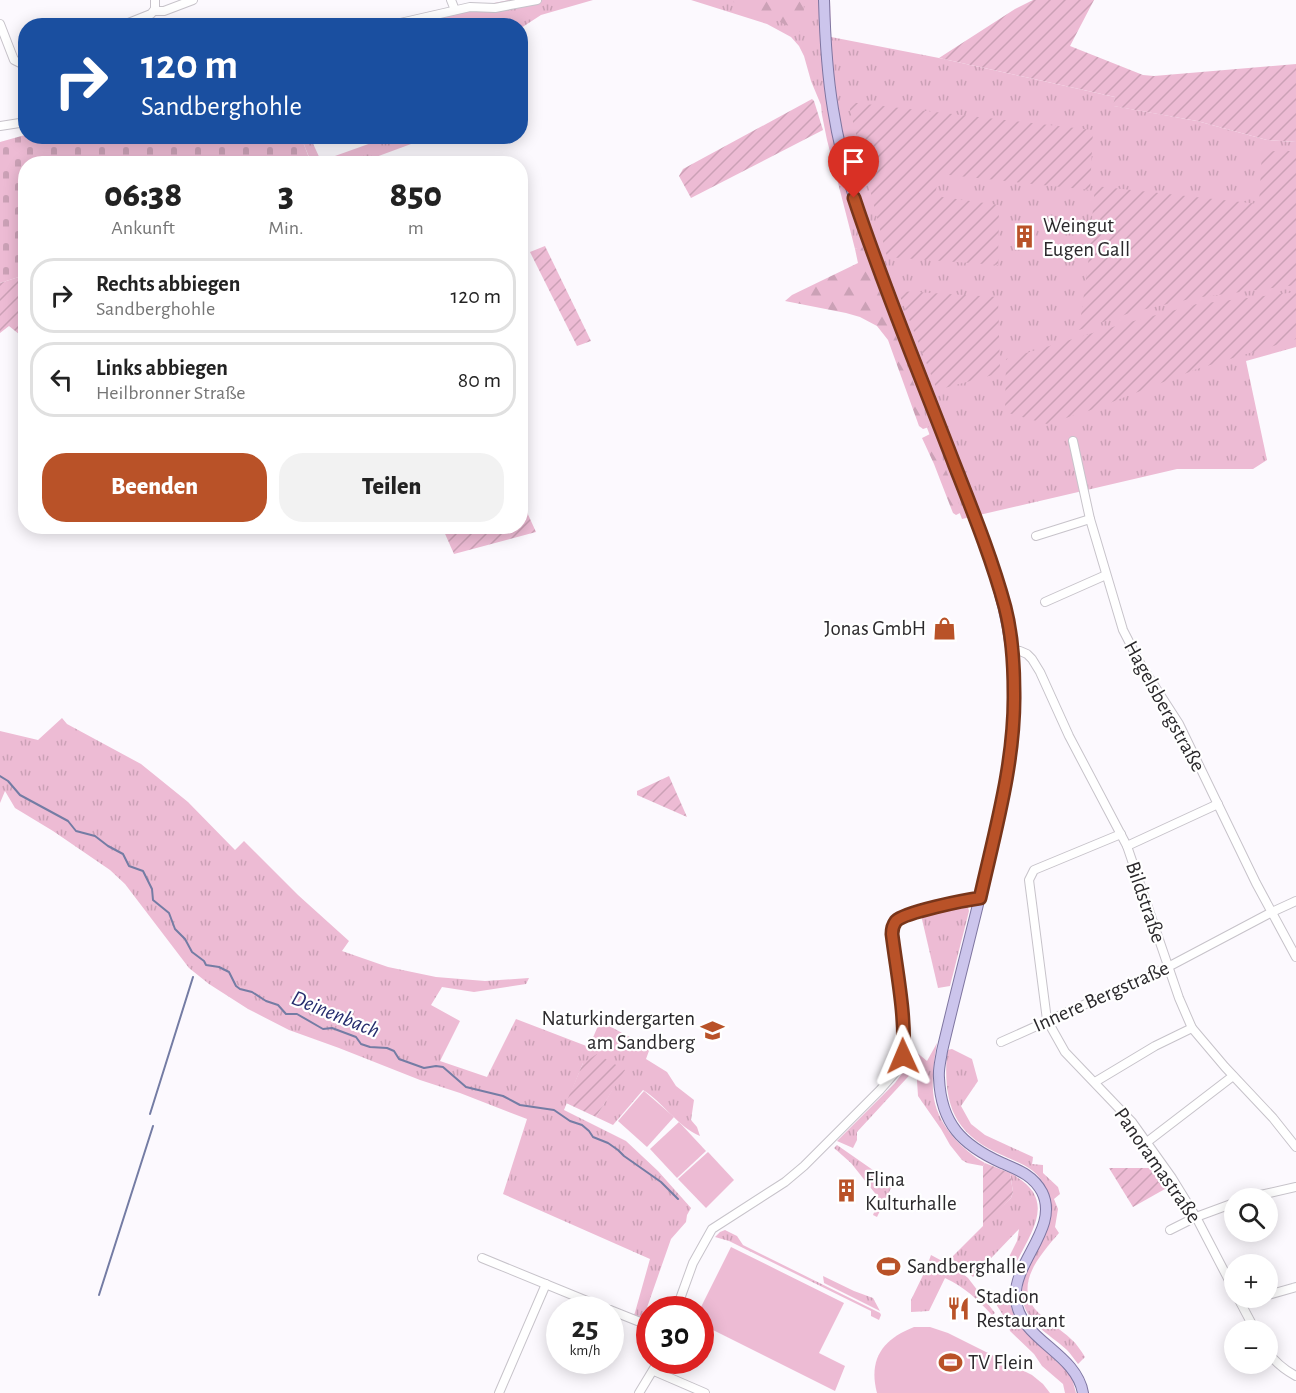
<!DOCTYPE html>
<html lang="de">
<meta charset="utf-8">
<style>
body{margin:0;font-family:"Alegreya Sans",sans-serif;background:#f2f2f2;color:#222;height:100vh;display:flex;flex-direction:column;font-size:22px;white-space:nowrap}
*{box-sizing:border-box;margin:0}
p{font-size:20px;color:#767676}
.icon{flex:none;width:33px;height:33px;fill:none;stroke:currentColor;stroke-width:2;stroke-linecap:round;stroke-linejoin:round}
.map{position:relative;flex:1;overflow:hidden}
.side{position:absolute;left:18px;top:156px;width:510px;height:378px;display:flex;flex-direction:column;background:#fff;border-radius:24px;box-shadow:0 3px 15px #0003}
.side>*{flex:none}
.hud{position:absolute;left:18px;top:18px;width:510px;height:126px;border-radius:24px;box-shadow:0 3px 15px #0003;background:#1a4fa0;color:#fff;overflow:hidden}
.fabs{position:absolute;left:1224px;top:1188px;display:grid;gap:12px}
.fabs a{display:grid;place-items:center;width:54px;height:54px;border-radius:50%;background:#fff;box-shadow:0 3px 15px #0003;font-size:30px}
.speed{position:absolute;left:546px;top:1296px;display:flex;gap:12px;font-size:30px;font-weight:700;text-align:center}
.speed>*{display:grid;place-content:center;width:78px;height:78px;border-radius:50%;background:#fff;box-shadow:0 3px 15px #0003;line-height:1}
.speed small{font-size:15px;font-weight:400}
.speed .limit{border:9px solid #d22;background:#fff;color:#111}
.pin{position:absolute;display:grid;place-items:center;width:51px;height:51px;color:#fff;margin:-62px -26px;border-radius:50% 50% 50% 0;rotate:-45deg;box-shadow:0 0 6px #0007}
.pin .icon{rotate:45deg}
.me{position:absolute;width:66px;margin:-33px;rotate:359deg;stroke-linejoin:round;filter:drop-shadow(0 0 4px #0008)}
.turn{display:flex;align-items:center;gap:21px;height:126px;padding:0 24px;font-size:27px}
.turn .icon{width:78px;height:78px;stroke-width:2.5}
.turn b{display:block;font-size:42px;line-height:51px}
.eta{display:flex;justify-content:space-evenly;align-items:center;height:102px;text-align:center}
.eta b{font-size:36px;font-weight:800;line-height:42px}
.action{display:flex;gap:12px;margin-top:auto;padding:12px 24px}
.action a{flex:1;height:69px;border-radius:24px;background:#b95228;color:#fff;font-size:24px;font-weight:800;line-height:69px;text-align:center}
.action a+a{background:#f2f2f2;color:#222}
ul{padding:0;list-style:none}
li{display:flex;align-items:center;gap:18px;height:75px;margin:0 12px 9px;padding:0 12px;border:3px solid #e0e0e0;border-radius:24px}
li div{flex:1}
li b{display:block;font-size:22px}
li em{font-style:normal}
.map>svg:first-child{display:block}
.grass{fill:url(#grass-tufts)}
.forest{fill:url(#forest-firs)}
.cemetery{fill:url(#cemetery-stones)}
.garden{fill:url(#garden-furrows)}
.pitch{fill:#edbbd4}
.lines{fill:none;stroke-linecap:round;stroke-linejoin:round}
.stream{stroke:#747ca4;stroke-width:2}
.minor-casing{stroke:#c7c3ca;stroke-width:10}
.major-casing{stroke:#7e75a0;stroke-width:12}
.minor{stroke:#fff;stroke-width:8}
.major{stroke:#ccc5ec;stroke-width:10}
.route-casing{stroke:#78351a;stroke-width:15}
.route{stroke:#b95228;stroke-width:10}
.labels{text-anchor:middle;stroke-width:4.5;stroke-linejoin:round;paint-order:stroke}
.poi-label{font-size:21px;fill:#2b292c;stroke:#fff;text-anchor:start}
.street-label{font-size:21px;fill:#2b292c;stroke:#fff}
.water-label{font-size:22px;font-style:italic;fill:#262d6e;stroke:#fff}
</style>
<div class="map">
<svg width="1296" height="1393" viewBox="0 0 1296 1393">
<defs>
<pattern id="grass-tufts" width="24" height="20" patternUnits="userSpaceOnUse" patternTransform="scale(1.5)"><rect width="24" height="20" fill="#edbbd4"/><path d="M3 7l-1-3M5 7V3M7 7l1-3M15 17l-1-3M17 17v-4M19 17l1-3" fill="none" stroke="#cba1b6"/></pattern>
<pattern id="forest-firs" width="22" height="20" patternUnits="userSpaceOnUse" patternTransform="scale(1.5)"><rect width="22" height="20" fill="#edbbd4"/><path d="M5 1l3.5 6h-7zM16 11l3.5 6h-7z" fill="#cba1b6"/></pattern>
<pattern id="cemetery-stones" width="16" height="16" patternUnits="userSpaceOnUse" patternTransform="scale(1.5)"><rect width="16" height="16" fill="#edbbd4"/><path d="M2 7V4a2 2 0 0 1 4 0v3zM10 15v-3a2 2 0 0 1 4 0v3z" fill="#cba1b6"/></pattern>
<pattern id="garden-furrows" width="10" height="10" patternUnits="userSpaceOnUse" patternTransform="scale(1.5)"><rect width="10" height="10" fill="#edbbd4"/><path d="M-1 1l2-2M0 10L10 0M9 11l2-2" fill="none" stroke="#cba1b6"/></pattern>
</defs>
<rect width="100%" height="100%" fill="#fcf9fe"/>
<g class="grass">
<path d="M 509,0 L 593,0 L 541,15 L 521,28 L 520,26 L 497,26 L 495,24 L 396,26 L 449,12 Z"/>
<path d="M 691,0 L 830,0 L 831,37 L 939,58 L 1115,97 L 1114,106 L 1197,121 L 1267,140 L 1296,142 L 1296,347 L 1246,361 L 1267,460 L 1253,469 L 1177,469 L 962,519 L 858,248 L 855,249 L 827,140 L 822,115 L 821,105 L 811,81 L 804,56 L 799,46 L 791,37 L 767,24 Z"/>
<path d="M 301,137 L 310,137 L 321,161 L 388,137 L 430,137 L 357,164 L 309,163 L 311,162 Z"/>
<path d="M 62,718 L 67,724 L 141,764 L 188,802 L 235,850 L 244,841 L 298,895 L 349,941 L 342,951 L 388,967 L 436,977 L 485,981 L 529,978 L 526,984 L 474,992 L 442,987 L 431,1005 L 460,1021 L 440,1061 L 487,1077 L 516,1019 L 589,1047 L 600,1021 L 650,1048 L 646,1059 L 667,1072 L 676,1086 L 694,1100 L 691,1120 L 697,1127 L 700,1136 C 677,1126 664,1103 643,1090 L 613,1125 L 596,1117 L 624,1070 L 583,1063 L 564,1110 L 626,1141 L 658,1171 L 691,1208 L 687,1215 L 686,1222 L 671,1239 L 643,1319 L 634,1316 L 650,1259 L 503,1194 L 527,1119 L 460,1093 L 420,1080 L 339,1048 L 289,1030 L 248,1009 L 209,984 L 189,968 L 125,884 L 110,870 L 53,831 L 15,808 L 5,791 L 0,803 L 0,731 L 38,740 Z"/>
<path d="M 965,904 L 968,907 L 969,911 L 950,986 L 938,988 L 921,915 Z"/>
<path d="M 937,1043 C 934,1061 931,1080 934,1099 C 939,1126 962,1150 985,1163 L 983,1166 L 967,1163 L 962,1160 L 950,1145 L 941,1129 L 918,1096 L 917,1081 L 918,1066 L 857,1132 L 857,1140 L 853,1148 L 837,1141 L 895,1083 L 906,1068 L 909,1059 L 909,1046 L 927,1061 Z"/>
<path d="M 952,1049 L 972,1059 L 978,1081 L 961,1106 L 971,1124 L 985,1135 L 1033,1157 L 1032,1164 L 1043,1165 L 1043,1173 L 1058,1187 L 1060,1194 L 1054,1199 L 1058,1209 L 1055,1227 L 1059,1233 C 1042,1253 1014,1283 1035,1309 C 1044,1320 1061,1329 1071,1339 C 1077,1344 1081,1351 1085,1357 L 1078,1364 C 1074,1359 1071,1354 1067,1350 C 1052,1336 1033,1327 1025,1308 C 1008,1267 1069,1233 1046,1188 C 1036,1168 1024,1165 1004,1156 C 952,1134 943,1103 947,1050 Z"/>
<path d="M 837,1145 L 893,1184 L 877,1217 L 873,1215 L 879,1200 L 878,1197 L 851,1163 L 834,1148 Z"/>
<path d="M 1010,1173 C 1056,1197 1035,1226 1017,1261 L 1009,1257 L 1017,1241 L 1019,1229 L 973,1277 L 951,1258 L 1011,1198 L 1013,1192 Z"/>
<path d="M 725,1230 L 737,1236 L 743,1245 L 880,1313 L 881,1315 L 879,1320 L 871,1316 L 871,1311 L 729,1241 L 715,1237 L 720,1232 Z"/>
<path d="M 931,1255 L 957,1269 L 968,1278 L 995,1313 L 992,1315 C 977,1299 966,1288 945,1278 L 929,1311 L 911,1312 L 911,1300 L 926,1269 Z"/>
<path d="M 823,1276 L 854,1291 L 873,1298 L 880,1311 L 824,1283 Z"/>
<path d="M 1009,1300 L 1015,1319 L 1026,1333 L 1071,1375 L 1076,1393 L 1065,1393 L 1063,1384 L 1042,1366 L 1034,1354 L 1010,1331 L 1008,1323 L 996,1304 Z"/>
</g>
<g class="forest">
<path d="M 728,0 L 804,0 L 803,30 L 799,32 L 765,14 Z"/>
<path d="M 862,246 L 911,376 L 929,427 L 923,429 L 919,426 L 888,340 L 877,326 L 860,317 L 846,313 L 785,301 L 792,295 L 858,263 L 855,249 Z"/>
<path d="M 932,433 L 962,512 L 956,515 L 953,513 L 951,508 L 934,464 L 922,438 Z"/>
</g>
<path class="cemetery" d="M 25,135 L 26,136 L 105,137 C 114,143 123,139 132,136 L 301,137 L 311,163 L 26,164 L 25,275 L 0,283 L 0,142 Z"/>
<g class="garden">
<path d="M 1033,0 L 1094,0 L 1070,46 L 1143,75 L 1154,76 L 1296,64 L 1296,142 L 1267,140 L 1197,121 L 1113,106 L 1115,97 L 939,58 L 1015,9 Z"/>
<path d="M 812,99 L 814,101 L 823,130 L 691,198 L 679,176 L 683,169 Z"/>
<path d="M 848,102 L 1093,130 L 1090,190 L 939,174 L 935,196 L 999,205 L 998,265 L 887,257 Z"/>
<path d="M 1275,151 L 1296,151 L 1296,285 L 1194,298 L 1133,312 L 1079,330 L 1088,265 L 1095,186 L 1259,204 L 1262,152 Z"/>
<path d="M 545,246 L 591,341 L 577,346 L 530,252 Z"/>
<path d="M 25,275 L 26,275 L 25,339 L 9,326 L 0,333 L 0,283 Z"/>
<path d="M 898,291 L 998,297 L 1000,373 L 937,390 Z"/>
<path d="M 1296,292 L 1296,339 L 1197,369 L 1094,409 L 1047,424 L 1005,412 L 1006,359 L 1126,323 L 1198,304 Z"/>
<path d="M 521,499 L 536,532 L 454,554 L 442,527 L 520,526 Z"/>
<path d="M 669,776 L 687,817 L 637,795 L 637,791 Z"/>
<path d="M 597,1054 L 625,1070 L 596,1117 L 566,1103 L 583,1063 Z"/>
<path d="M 985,1163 L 1010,1173 L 1013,1192 L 1011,1198 L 983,1228 L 983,1166 Z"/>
<path d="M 1109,1168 L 1160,1168 L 1172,1185 L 1133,1207 Z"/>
</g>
<g class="pitch">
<path d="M 644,1091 L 674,1117 L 647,1147 L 618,1121 Z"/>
<path d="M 679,1122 L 706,1151 L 677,1178 L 650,1149 Z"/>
<path d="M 708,1152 L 734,1180 L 706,1208 L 678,1179 Z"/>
<path d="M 731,1247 L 844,1303 L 819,1353 L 845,1366 L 835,1391 L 701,1324 L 700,1309 Z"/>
<path d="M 914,1327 L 930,1327 L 948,1333 L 1032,1375 L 1043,1384 L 1050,1393 L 877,1393 C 868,1359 883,1339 914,1327 Z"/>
</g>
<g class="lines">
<g class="stream">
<path d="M 0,776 L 8,781 L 20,795 L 68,821 L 76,831 L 95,836 L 108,846 L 123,854 L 129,866 L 143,871 L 152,889 L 153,900 L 169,913 L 175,929 L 185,939 L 192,952 L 204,961 L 206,965 L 219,967 L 229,972 L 236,986 L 240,989 L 252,992 L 266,1001 L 278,1005 L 286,1014 L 297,1014 L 323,1029 L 332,1028 L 356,1037 L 361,1044 L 370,1047 L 387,1048 L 394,1051 L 399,1059 L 424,1068 L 436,1066 L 443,1067 L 466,1087 L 503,1096 L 520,1105 L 554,1110 L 570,1121 L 582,1125 L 589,1131 L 593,1137 L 608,1143 L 618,1150 L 624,1156 L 661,1182 L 678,1199"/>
<path d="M 150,1114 L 193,977"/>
<path d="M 99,1295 L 153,1126"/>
</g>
<defs>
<g id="minor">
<path d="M 451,0 L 455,10"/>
<path d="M 154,11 L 164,11 L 193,0"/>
<path d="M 0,24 L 14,60 L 20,63 L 26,62"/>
<path d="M 121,26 L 151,14 L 155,9 L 155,0"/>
<path d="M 387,26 L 470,7 L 495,8 L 537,0"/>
<path d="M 0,126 L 26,122"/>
<path d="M 1073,441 L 1090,519 L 1123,630 L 1141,665 L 1179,724 L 1256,883 L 1296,957"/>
<path d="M 1036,536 L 1090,519"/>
<path d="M 1045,602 L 1106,575"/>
<path d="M 1012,650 L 1020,651 L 1027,654 L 1032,659 L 1040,672 L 1069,736 L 1127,846 L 1179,998 L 1192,1028 L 1225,1067 L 1273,1118 L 1296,1147"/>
<path d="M 1121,834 L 1034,870 L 1029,880 L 1047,1020 L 1065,1052 L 1132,1122 L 1172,1178 L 1196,1217 L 1234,1290"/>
<path d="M 1127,846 L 1218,804"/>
<path d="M 1001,1042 L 1168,967 L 1272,912 L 1296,901"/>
<path d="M 1095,1082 L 1155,1046 L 1192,1028"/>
<path d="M 1147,1142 L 1233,1076"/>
<path d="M 1247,1198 L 1296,1187"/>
<path d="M 1170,1230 L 1196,1217 L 1234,1203"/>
<path d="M 482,1258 L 609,1310"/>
<path d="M 1268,1295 L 1296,1287"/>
<path d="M 1238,1298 L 1255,1330"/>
<path d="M 1241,1303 L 1259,1298"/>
<path d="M 610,1310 L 650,1326"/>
<path d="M 676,1310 L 693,1263 L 712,1229 L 785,1182 L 804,1166 L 880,1090 L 900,1067 L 903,1056 L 904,1044 L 901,997 L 892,935 C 892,930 893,925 896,921 C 905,912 965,900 980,898"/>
<path d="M 1268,1352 C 1275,1362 1285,1370 1296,1376"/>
<path d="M 654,1371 L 705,1393"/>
<path d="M 499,1393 L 546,1284"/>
<path d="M 639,1393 L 659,1360"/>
</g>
<path id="major" d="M 824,0 C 825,37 827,73 833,109 C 843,174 866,236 890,297 C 912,353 934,409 955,466 C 978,525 1003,585 1011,648 C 1021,720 1005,789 989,859 C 974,923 957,987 942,1051 C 941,1059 938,1069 939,1078 C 941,1124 962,1145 1002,1163 C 1018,1170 1033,1175 1042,1192 C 1060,1228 1012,1263 1016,1299 C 1019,1340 1076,1352 1083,1393"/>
</defs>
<use href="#minor" class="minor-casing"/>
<use href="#major" class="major-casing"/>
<use href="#minor" class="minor"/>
<use href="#major" class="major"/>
</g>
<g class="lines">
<defs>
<path id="route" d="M 854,198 C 884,289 921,377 955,466 C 973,512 992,559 1005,607 C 1012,634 1014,665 1014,693 C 1015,762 995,831 980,898 C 965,900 905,912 896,921 C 893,925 892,930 892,934 C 897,974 906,1016 903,1056"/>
</defs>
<use href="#route" class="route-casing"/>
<use href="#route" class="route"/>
</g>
<defs>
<symbol id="building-bare" viewBox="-9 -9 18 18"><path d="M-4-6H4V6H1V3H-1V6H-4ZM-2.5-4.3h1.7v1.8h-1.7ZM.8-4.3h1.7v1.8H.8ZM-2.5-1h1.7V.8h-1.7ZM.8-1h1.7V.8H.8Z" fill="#b95228" stroke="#fff" stroke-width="2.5" paint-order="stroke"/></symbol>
<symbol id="shop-bare" viewBox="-9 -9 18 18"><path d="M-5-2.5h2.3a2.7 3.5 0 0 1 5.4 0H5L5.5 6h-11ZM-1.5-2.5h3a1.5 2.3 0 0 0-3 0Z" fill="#b95228" stroke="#fff" stroke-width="2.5" paint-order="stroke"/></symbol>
<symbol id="school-bare" viewBox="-9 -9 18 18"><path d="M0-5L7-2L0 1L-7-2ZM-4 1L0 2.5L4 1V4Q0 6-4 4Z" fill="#b95228" stroke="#fff" stroke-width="2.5" paint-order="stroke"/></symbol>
<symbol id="stadium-bare" viewBox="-9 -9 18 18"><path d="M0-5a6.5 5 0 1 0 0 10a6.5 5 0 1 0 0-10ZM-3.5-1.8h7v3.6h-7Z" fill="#b95228" stroke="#fff" stroke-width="2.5" paint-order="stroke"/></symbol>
<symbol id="restaurant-bare" viewBox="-9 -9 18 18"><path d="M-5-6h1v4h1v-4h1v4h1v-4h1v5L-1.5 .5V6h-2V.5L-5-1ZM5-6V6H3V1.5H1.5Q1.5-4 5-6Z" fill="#b95228" stroke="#fff" stroke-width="2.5" paint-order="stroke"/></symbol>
</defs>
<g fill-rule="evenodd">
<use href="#building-bare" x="1008" y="220" width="33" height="33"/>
<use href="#shop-bare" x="928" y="612" width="33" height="33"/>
<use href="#school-bare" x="696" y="1014" width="33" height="33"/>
<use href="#building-bare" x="830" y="1174" width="33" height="33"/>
<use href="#stadium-bare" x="872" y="1250" width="33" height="33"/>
<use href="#restaurant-bare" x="942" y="1292" width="33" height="33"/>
<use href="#stadium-bare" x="934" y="1346" width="33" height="33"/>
</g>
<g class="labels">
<g class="poi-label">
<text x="1043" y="232">Weingut<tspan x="1043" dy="24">Eugen Gall</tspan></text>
<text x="926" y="635" text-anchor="end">Jonas GmbH</text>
<text x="695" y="1025" text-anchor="end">Naturkindergarten<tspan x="695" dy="24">am Sandberg</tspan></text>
<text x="865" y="1186">Flina<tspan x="865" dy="24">Kulturhalle</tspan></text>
<text x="907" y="1273">Sandberghalle</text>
<text x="976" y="1303">Stadion<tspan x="976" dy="24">Restaurant</tspan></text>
<text x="968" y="1369">TV Flein</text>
</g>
<g class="street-label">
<text transform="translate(1165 706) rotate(61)" y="7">Hagelsbergstraße</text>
<text transform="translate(1146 902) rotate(71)" y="7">Bildstraße</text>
<text transform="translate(1101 996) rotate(-24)" y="7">Innere Bergstraße</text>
<text transform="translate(1158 1165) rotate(55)" y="7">Panoramastraße</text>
</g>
<g class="water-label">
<text transform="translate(336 1013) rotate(22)" y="8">Deinenbach</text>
</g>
</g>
</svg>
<div class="fabs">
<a><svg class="icon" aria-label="search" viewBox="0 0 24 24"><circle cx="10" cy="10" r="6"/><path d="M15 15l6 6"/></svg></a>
<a>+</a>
<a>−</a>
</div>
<div class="speed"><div>25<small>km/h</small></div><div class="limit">30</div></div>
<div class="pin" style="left:854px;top:198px;background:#d93025"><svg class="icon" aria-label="arrive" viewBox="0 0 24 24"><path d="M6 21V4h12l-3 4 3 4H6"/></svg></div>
<svg class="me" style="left:903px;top:1056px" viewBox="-20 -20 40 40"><path d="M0-17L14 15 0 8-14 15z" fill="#b95228" stroke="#fff" stroke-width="4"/></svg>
<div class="hud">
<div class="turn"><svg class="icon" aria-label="right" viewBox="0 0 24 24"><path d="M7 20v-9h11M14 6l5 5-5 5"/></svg><div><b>120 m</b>Sandberghohle</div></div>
</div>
<section class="side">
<div class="eta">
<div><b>06:38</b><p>Ankunft</p></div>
<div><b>3</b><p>Min.</p></div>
<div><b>850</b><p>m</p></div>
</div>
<ul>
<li><svg class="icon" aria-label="right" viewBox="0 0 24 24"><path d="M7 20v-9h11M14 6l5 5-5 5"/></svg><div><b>Rechts abbiegen</b><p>Sandberghohle</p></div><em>120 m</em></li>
<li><svg class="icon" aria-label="left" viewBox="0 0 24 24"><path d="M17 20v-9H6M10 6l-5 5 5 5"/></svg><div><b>Links abbiegen</b><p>Heilbronner Straße</p></div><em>80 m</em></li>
</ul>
<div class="action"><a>Beenden</a><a>Teilen</a></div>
</section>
</div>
